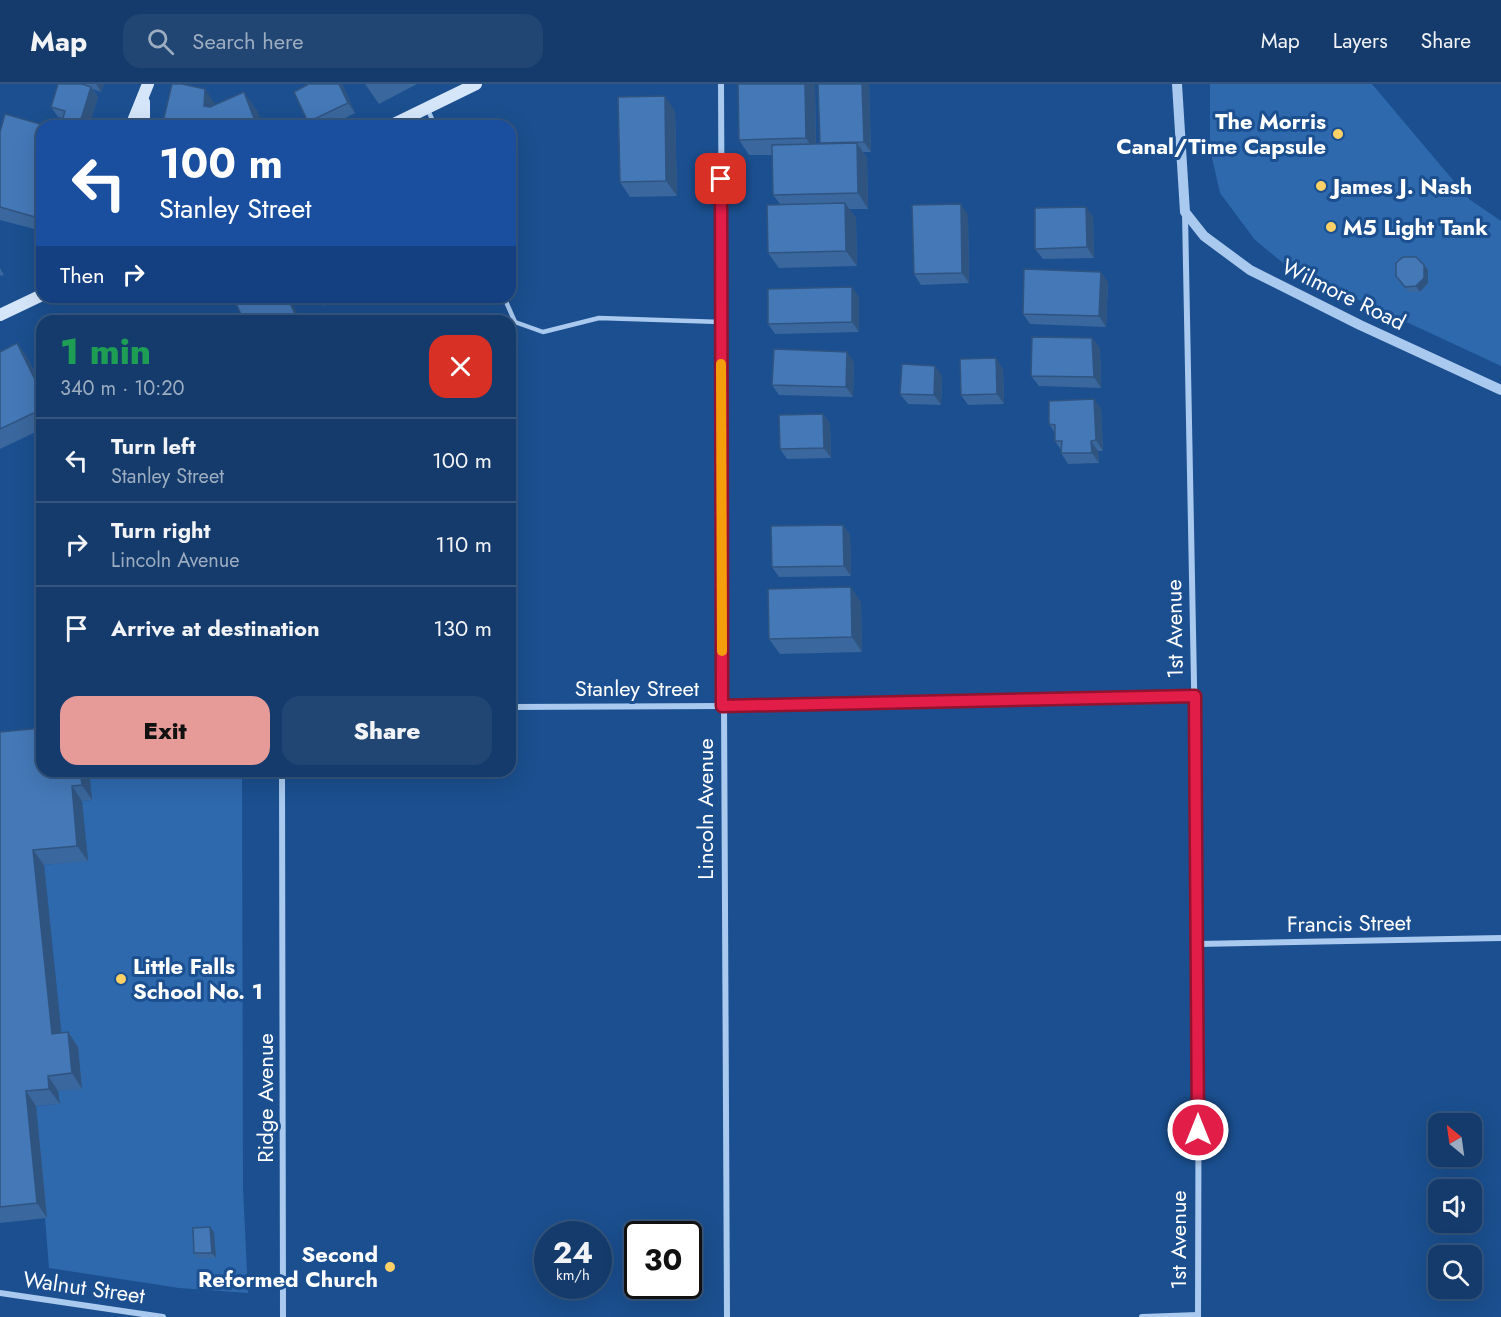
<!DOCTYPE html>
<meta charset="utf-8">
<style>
body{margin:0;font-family:Jost,sans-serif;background:#214673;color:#f1f3f6;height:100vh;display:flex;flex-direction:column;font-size:22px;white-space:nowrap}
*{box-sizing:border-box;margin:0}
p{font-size:20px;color:#9dadc1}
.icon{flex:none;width:33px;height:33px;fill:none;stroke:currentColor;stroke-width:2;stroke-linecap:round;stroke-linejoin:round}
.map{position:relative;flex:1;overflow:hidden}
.details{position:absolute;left:36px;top:231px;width:480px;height:462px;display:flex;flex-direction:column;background:#143b6b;border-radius:18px;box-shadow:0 6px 24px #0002,0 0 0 2px #33557e}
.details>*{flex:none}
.hud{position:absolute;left:36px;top:36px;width:480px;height:183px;border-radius:18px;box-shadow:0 6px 24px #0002,0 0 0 2px #33557e;background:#1a4fa0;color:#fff;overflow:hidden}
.needle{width:39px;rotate:331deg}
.tools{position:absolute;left:1428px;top:1029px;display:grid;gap:12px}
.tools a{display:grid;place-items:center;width:54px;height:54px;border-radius:12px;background:#143b6b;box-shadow:0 6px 24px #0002,0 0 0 2px #33557e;font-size:30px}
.speed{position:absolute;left:534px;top:1137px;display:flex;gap:12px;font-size:30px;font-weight:700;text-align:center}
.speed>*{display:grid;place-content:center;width:78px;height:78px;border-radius:50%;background:#143b6b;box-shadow:0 6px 24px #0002,0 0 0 2px #33557e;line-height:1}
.speed small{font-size:15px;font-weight:400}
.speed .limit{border:3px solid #111;border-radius:9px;background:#fff;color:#111}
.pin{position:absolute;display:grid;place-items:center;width:51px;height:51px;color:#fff;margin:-26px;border-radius:12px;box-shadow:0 3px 9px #0006}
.me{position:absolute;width:66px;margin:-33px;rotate:0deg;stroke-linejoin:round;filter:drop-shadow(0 0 4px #0008)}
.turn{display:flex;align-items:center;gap:21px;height:126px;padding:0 24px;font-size:27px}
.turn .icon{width:78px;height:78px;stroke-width:2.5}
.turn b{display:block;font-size:42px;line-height:51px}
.then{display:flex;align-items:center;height:57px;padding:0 24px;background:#0003;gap:12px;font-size:22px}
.round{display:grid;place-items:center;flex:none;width:63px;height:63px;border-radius:18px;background:#214673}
.summary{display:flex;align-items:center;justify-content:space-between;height:102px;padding:0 24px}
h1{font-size:36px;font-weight:800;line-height:45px;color:#1e9e55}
.cta{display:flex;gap:12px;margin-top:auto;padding:12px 24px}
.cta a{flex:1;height:69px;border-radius:18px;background:#e69b98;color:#111;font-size:24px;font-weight:800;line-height:69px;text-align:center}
.cta a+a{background:#214673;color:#f1f3f6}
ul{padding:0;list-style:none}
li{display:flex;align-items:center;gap:18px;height:84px;padding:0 24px;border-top:2px solid #33557e}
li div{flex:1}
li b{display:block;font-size:22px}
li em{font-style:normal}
header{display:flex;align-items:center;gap:36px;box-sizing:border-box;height:84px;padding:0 30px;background:#143b6b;border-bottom:2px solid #33557e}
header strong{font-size:28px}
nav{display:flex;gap:33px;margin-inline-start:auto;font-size:21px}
.search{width:420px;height:54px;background:#214673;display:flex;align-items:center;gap:15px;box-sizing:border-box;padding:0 21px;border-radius:18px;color:#9dadc1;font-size:22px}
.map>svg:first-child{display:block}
.green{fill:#2e69ad}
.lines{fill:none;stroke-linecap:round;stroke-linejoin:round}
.service{stroke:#a9c9ee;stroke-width:4.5}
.minor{stroke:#a9c9ee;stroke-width:6}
.tertiary{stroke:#a9c9ee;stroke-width:10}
.secondary{stroke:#d6e6fa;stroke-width:12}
.wall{fill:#3a679d}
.shaded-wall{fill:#305480}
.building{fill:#4478b7;stroke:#305480;stroke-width:1.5}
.route-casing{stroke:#92132f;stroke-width:15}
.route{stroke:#e11d48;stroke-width:10}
.slow{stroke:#f59e0b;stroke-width:10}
.poi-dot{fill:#ffd166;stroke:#1b4f8f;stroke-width:2}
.labels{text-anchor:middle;stroke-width:6;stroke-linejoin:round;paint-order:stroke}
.poi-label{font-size:22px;font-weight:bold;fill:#fff;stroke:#1b4f8f;text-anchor:start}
.street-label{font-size:22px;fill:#fff;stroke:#1b4f8f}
</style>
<header>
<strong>Map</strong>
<div class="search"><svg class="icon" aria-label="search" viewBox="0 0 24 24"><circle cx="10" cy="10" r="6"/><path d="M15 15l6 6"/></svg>Search here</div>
<nav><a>Map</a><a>Layers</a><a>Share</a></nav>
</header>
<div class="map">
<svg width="1501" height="1233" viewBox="0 0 1501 1233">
<rect width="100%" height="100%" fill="#1b4f8f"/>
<g class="green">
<path d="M 1210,0 L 1372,0 L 1469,115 L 1501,137 L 1501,282 L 1288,183 L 1255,156 L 1220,109 L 1210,65 Z"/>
<path d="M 89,687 L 242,687 L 243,1103 L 248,1209 L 179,1204 L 49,1184 L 36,1022 L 59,1020 L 58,1007 L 82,1004 L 63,965 L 44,781 L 88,776 L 82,717 L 92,716 Z"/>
</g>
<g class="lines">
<g class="service">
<path d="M 428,26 L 435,42"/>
<path d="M 504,213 L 515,238 L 543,248 L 599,234 L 721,238"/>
</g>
<g class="minor">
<path d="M 721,0 L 727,1233"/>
<path d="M 1185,129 L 1199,860 L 1198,1233"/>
<path d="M 510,623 L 722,622 L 1195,612"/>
<path d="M 282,687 L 283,1233"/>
<path d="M 1199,860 L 1501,854"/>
<path d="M 0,1209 L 163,1233"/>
<path d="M 1142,1233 L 1198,1231"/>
</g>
<path class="tertiary" d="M 1177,0 L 1185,128 L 1204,152 L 1250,186 L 1360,241 L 1501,306"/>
<g class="secondary">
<path d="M 144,18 L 144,42"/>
<path d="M 131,42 L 148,0"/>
<path d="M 390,42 L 476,0"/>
<path d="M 0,231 L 42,211"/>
</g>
</g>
<g class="wall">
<path d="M 58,0 L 104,0 L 101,8 L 93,5 L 98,13 L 89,42 L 62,42 L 61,41 L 63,34 L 58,33 L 51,23 Z"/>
<path d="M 342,0 L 355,29 L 329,42 L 311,42 L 308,38 Z"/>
<path d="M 365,0 L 417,0 L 379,20 Z"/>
<path d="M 738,0 L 815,0 L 816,60 L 820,60 L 820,59 L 818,0 L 869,0 L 871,68 L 863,68 L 867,74 L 868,125 L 849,125 L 856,134 L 857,182 L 779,184 L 768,169 L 780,120 L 773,111 L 773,71 L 749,71 L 739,56 Z"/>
<path d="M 675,27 L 677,112 L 630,113 L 620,98 Z"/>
<path d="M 42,42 L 42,147 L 0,136 L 0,48 Z"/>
<path d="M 968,131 L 969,199 L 921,201 L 914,190 Z"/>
<path d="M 1093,133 L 1094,174 L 1043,175 L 1035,165 Z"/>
<path d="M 1424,181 L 1428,186 L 1428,199 L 1420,208 L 1409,208 L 1396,192 Z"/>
<path d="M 0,184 L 4,191 L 0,192 Z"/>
<path d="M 1108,198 L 1106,243 L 1030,240 L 1023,230 Z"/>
<path d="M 317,213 L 342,213 L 323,222 Z"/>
<path d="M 859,213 L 859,248 L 775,250 L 768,240 Z"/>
<path d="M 1092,254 L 1100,264 L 1101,304 L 1039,302 L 1031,292 Z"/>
<path d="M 17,259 L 28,275 L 42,304 L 42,345 L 0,365 L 0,268 Z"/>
<path d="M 854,278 L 853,313 L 779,311 L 772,301 Z"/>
<path d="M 1003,285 L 1004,320 L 968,321 L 961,311 Z"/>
<path d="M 942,292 L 941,321 L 908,320 L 900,310 Z"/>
<path d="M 1101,325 L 1103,367 L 1098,367 L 1099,379 L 1068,380 L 1061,369 L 1061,366 L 1055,357 L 1055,349 L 1049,340 Z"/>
<path d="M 823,330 L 830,340 L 831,374 L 787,375 L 780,365 Z"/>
<path d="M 843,441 L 850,451 L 851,492 L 779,493 L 772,483 Z"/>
<path d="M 861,518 L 862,568 L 780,570 L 769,555 Z"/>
<path d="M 0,648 L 89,687 L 92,716 L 82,717 L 88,777 L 44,781 L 61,949 L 68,948 L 78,963 L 82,1005 L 58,1007 L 60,1020 L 36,1022 L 47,1134 L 0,1139 Z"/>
<path d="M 210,1143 L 214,1148 L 216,1174 L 198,1174 L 194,1169 Z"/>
</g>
<g class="shaded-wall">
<path d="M 96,0 L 104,0 L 101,8 Z"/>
<path d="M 339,0 L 342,0 L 355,29 L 348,19 Z"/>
<path d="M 805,0 L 815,0 L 816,70 L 806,54 Z"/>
<path d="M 862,0 L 869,0 L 871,68 L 864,58 Z"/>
<path d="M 91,3 L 98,13 L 89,42 L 79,42 Z"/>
<path d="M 205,5 L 218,24 L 204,22 Z"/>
<path d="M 244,8 L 258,28 L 263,42 L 257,42 Z"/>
<path d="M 665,12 L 675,27 L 677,112 L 666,97 Z"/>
<path d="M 857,59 L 867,74 L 868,125 L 858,109 Z"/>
<path d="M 845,119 L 856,134 L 857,182 L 846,167 Z"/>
<path d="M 961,120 L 968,131 L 969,199 L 962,189 Z"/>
<path d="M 1086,123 L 1093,133 L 1094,174 L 1087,163 Z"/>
<path d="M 1424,181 L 1428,186 L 1428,199 L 1420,208 L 1416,202 Z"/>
<path d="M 1101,188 L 1108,198 L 1106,243 L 1099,232 Z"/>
<path d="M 852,203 L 859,213 L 859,248 L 852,238 Z"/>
<path d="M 287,213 L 289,213 L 301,237 L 299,237 L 297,234 Z"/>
<path d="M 1092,254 L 1100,264 L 1101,304 L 1094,293 Z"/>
<path d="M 17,259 L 28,275 L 42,304 L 42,310 Z"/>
<path d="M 847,268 L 854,278 L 853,313 L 846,303 Z"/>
<path d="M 996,274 L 1003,285 L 1004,320 L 997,310 Z"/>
<path d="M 935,282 L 942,292 L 941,321 L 934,311 Z"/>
<path d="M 1094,315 L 1101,325 L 1103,367 L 1096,356 Z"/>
<path d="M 823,330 L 830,340 L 831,374 L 824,364 Z"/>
<path d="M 1091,357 L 1098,367 L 1099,379 L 1092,369 Z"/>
<path d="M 843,441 L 850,451 L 851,492 L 844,482 Z"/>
<path d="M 851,503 L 861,518 L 862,568 L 852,553 Z"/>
<path d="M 80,687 L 89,687 L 92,716 L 82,701 Z"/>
<path d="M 72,702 L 82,717 L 88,777 L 77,762 Z"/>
<path d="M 33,766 L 44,781 L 63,965 L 52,950 Z"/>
<path d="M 68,948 L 78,963 L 82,1005 L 72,989 Z"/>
<path d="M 48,992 L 58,1007 L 60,1020 L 49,1005 Z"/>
<path d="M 26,1007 L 36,1022 L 47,1134 L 37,1119 Z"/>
<path d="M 210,1143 L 214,1148 L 216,1174 L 212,1169 Z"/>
</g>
<g class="building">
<path d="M 58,0 L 82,0 L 91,3 L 79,42 L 65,42 L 61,41 L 65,27 L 51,23 Z"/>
<path d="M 172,0 L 182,0 L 205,5 L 204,22 L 210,23 L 244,8 L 257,42 L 162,42 Z"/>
<path d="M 306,0 L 339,0 L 348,19 L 308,38 L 294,8 L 307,1 Z"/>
<path d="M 738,0 L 805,0 L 806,54 L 739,56 Z"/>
<path d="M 818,0 L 862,0 L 864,58 L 820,59 Z"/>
<path d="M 665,12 L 666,97 L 620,98 L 618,13 Z"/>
<path d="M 5,30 L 47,42 L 42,42 L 42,135 L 0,123 L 0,48 Z"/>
<path d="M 857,59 L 858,109 L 773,111 L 772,61 Z"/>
<path d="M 845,119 L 846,167 L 768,169 L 767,121 Z"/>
<path d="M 961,120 L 962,189 L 914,190 L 912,121 Z"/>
<path d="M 1086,123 L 1087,163 L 1035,165 L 1035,124 Z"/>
<path d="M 1403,173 L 1416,173 L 1424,181 L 1424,194 L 1416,202 L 1405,203 L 1396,192 L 1396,179 Z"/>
<path d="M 1024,185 L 1101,188 L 1099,232 L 1023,230 Z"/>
<path d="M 852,203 L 852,238 L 768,240 L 768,205 Z"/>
<path d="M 234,213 L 287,213 L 297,234 L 290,237 L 244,237 L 233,213 Z"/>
<path d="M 151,233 L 153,237 L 141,237 Z"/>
<path d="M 1032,253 L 1092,254 L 1094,293 L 1031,292 Z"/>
<path d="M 17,259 L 42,310 L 42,325 L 0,345 L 0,268 Z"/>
<path d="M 774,265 L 847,268 L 846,303 L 772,301 Z"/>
<path d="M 996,274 L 997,310 L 961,311 L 960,275 Z"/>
<path d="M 902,280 L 935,282 L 934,311 L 900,310 Z"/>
<path d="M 1094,315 L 1096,356 L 1091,357 L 1092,369 L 1061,369 L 1062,357 L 1055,357 L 1055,341 L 1049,340 L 1049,317 Z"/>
<path d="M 823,330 L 824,364 L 780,365 L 779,331 Z"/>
<path d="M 843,441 L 844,482 L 772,483 L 771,442 Z"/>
<path d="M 851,503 L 852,553 L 769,555 L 768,505 Z"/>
<path d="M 42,644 L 42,687 L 80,687 L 82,701 L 72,702 L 77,762 L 33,766 L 52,950 L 68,948 L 72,989 L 48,992 L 49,1005 L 26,1007 L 37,1119 L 0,1123 L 0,648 Z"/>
<path d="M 210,1143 L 212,1169 L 194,1169 L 193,1144 Z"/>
</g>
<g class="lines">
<defs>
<path id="route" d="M 721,95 L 722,622 L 1195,612 L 1198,1046"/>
</defs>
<use href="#route" class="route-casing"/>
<use href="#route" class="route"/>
<path class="slow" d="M 721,280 L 722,567"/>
</g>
<g class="poi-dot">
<circle cx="1338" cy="50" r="6"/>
<circle cx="1321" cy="102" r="6"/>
<circle cx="1331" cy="143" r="6"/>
<circle cx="121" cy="895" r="6"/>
<circle cx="390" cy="1183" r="6"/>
</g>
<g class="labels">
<g class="poi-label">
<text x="1326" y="45" text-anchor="end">The Morris<tspan x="1326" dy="25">Canal/Time Capsule</tspan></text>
<text x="1333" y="110">James J. Nash</text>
<text x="1343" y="151">M5 Light Tank</text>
<text x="133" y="890">Little Falls<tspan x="133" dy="25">School No. 1</tspan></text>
<text x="378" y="1178" text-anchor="end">Second<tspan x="378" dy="25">Reformed Church</tspan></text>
</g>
<g class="street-label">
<text transform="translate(1344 210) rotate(26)" y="8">Wilmore Road</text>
<text transform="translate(1174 545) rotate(-91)" y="8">1st Avenue</text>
<text x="637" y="612">Stanley Street</text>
<text transform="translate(705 725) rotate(-90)" y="8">Lincoln Avenue</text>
<text transform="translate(1349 839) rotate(-1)" y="8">Francis Street</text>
<text transform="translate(265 1014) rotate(-90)" y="8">Ridge Avenue</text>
<text transform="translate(1178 1156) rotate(-90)" y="8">1st Avenue</text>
<text transform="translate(84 1203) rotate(8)" y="8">Walnut Street</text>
</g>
</g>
</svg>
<div class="tools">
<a><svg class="needle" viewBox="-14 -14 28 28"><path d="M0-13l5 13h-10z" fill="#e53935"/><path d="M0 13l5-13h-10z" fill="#9dadc1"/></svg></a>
<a><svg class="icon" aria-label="sound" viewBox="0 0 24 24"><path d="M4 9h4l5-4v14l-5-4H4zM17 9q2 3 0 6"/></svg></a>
<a><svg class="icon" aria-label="search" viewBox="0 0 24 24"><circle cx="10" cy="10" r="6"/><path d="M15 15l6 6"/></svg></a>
</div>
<div class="speed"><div>24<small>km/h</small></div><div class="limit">30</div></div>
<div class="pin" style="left:721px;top:95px;background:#d93025"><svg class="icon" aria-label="arrive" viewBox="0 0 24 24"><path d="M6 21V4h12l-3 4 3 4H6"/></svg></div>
<svg class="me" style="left:1198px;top:1046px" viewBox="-20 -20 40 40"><circle r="17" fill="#e11d48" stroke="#fff" stroke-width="3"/><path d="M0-11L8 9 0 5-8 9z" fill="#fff"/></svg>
<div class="hud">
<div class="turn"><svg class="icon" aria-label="left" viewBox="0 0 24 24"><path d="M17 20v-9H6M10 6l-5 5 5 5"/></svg><div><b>100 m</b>Stanley Street</div></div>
<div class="then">Then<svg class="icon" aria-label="right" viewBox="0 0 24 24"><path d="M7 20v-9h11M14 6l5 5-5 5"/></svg></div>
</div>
<section class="details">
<div class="summary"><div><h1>1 min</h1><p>340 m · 10:20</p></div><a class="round" style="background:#d93025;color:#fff"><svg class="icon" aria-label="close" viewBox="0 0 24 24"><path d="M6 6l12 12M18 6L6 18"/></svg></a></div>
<ul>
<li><svg class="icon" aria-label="left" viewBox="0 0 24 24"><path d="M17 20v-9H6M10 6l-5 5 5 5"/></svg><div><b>Turn left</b><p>Stanley Street</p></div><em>100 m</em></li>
<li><svg class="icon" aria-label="right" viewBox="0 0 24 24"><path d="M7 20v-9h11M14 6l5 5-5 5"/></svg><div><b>Turn right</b><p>Lincoln Avenue</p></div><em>110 m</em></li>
<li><svg class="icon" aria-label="arrive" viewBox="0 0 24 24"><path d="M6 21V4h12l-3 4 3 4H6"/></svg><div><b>Arrive at destination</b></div><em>130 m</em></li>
</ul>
<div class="cta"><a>Exit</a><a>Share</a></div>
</section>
</div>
